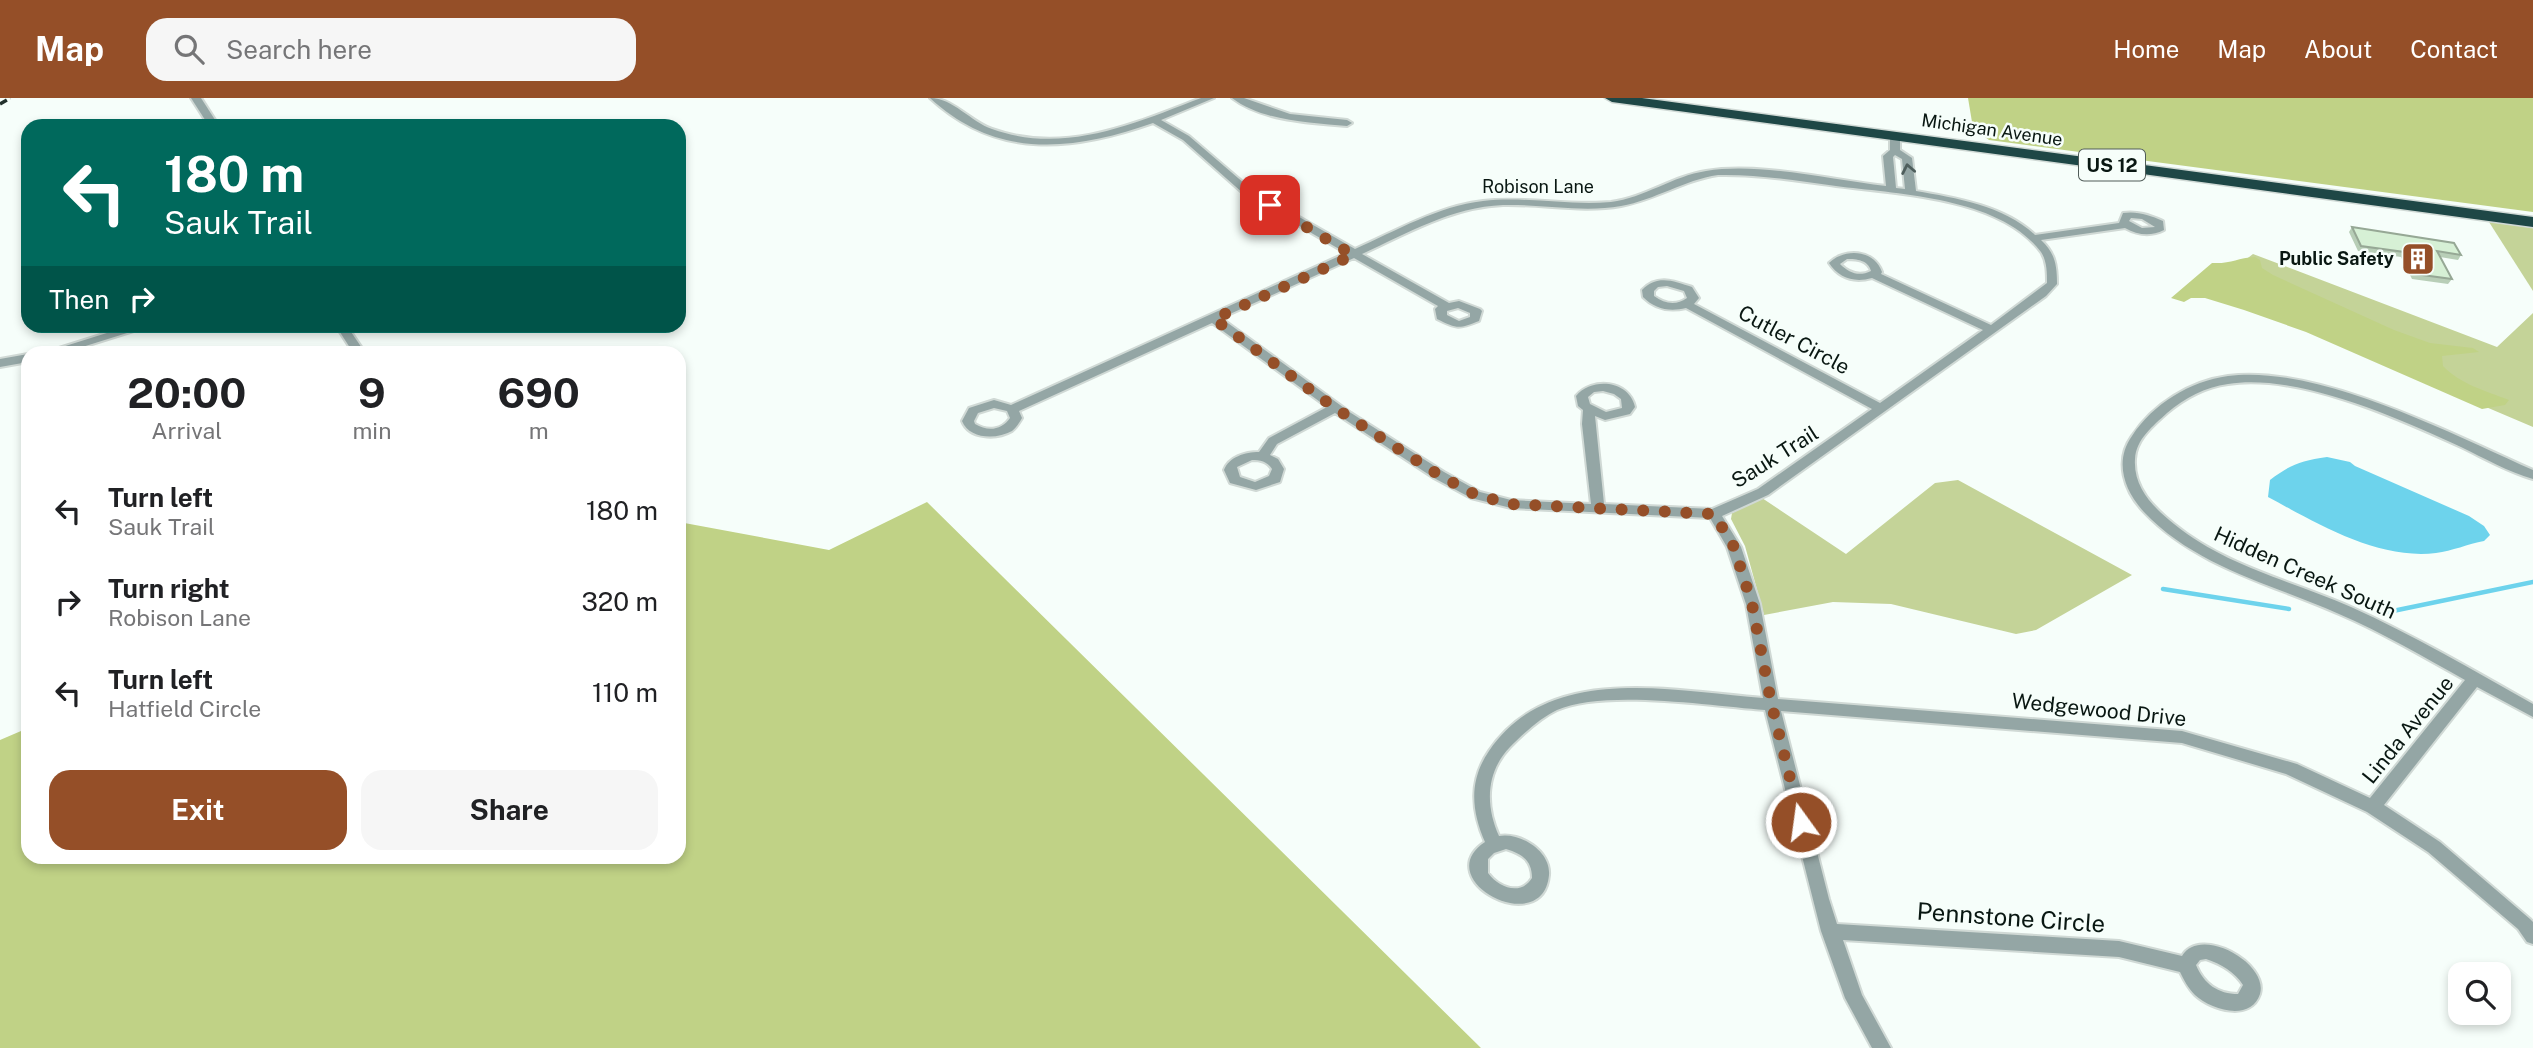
<!DOCTYPE html>
<style>
body{margin:0;font-family:"Public Sans",sans-serif;background:#f6f6f6;color:#202124;height:100vh;display:flex;flex-direction:column;font-size:26px;white-space:nowrap}
*{box-sizing:border-box;margin:0}
p{font-size:23px;color:#757577}
.icon{flex:none;width:38px;height:38px;fill:none;stroke:currentColor;stroke-width:2;stroke-linecap:round;stroke-linejoin:round}
.map{position:relative;flex:1;overflow:hidden}
.sheet{position:absolute;left:21px;top:248px;width:665px;height:518px;display:flex;flex-direction:column;background:#fff;border-radius:21px;box-shadow:0 4px 10px #0003}
.sheet>*{flex:none}
.guide{position:absolute;left:21px;top:21px;width:665px;height:214px;border-radius:21px;box-shadow:0 4px 10px #0003;background:#00695c;color:#fff;overflow:hidden}
.fabs{position:absolute;left:2448px;top:864px;display:grid;gap:14px}
.fabs a{display:grid;place-items:center;width:63px;height:63px;border-radius:14px;background:#fff;box-shadow:0 4px 10px #0003;font-size:35px}
.pin{position:absolute;display:grid;place-items:center;width:60px;height:60px;color:#fff;margin:-30px;border-radius:14px;box-shadow:0 4px 10px #0006}
.me{position:absolute;width:77px;margin:-38px;rotate:346deg;stroke-linejoin:round;filter:drop-shadow(0 0 5px #0008)}
.turn{display:flex;align-items:center;gap:24px;height:147px;padding:0 28px;font-size:32px}
.turn .icon{width:91px;height:91px;stroke-width:2.5}
.turn b{display:block;font-size:49px;line-height:60px}
.then{display:flex;align-items:center;height:66px;padding:0 28px;background:#0003;gap:14px;font-size:26px}
.eta{display:flex;justify-content:space-evenly;align-items:center;height:119px;text-align:center}
.eta b{font-size:42px;font-weight:700;line-height:49px}
.cta{display:flex;gap:14px;margin-top:auto;padding:14px 28px}
.cta a{flex:1;height:80px;border-radius:21px;background:#954f28;color:#fff;font-size:28px;font-weight:700;line-height:80px;text-align:center}
.cta a+a{background:#f6f6f6;color:#202124}
ul{padding:0;list-style:none}
li{display:flex;align-items:center;gap:21px;height:91px;padding:0 28px}
li div{flex:1}
li b{display:block;font-size:26px}
li em{font-style:normal}
header{display:flex;align-items:center;gap:42px;box-sizing:border-box;height:98px;padding:0 35px;background:#954f28;color:#fff}
header strong{font-size:33px}
nav{display:flex;gap:38px;margin-inline-start:auto;font-size:24px}
.search{width:490px;height:63px;background:#f6f6f6;display:flex;align-items:center;gap:18px;box-sizing:border-box;padding:0 24px;border-radius:21px;color:#757577;font-size:26px}
.map>svg:first-child{display:block}
.green{fill:#c4d398}
.forest{fill:#c0d286}
.water{fill:#6dd3ec}
.lines{fill:none;stroke-linecap:round;stroke-linejoin:round}
.stream{stroke:#6dd3ec;stroke-width:4.5}
.street-casing{stroke:#d0d9d5;stroke-width:4}
.highway-casing{stroke:#d0d9d5;stroke-width:3}
.street{fill:#94a6a5;fill-rule:evenodd}
.highway{fill:#1e4746;fill-rule:evenodd}
.rail{stroke:#23312c;stroke-width:3.5;stroke-dasharray:8 3.5;stroke-linecap:butt}
.wall{fill:#b8ceb7}
.building{fill:#d6f0d5;stroke:#96a895;stroke-width:2}
.oneway{stroke:#4e5e5c}
.route{stroke:#954f28;stroke-width:12;stroke-dasharray:0 21.6}
.labels{text-anchor:middle;stroke-width:5;stroke-linejoin:round;paint-order:stroke}
.far-street-label{font-size:18px;fill:#091712;stroke:#f6fefa}
.far-poi-label{font-size:18px;font-weight:bold;fill:#091712;stroke:#f6fefa;text-anchor:end}
.shield{fill:#f6fefa;stroke:#505c58;stroke-width:2}
.shield-label{font-size:19px;font-weight:bold;fill:#091712}
.street-label{font-size:21px;fill:#091712;stroke:#f6fefa}
.near-street-label{font-size:24px;fill:#091712;stroke:#f6fefa}
</style>
<header>
<strong>Map</strong>
<div class="search"><svg class="icon" aria-label="search" viewBox="0 0 24 24"><circle cx="10" cy="10" r="6"/><path d="M15 15l6 6"/></svg>Search here</div>
<nav><a>Home</a><a>Map</a><a>About</a><a>Contact</a></nav>
</header>
<div class="map">
<svg width="2533" height="950" viewBox="0 0 2533 950">
<rect width="100%" height="100%" fill="#f6fefa"/>
<g class="green">
<path d="M 2489,124 L 2533,130 L 2533,193 Z"/>
<path d="M 2253,156 L 2497,249 L 2533,215 L 2533,329 L 2208,191 Z"/>
<path d="M 1958,382 L 2132,477 L 2036,532 L 2016,536 L 1891,506 L 1833,504 L 1764,517 L 1745,448 L 1731,421 L 1732,415 L 1762,400 L 1846,456 L 1935,385 Z"/>
</g>
<g class="forest">
<path d="M 1968,0 L 2533,0 L 2533,114 L 1989,42 L 1973,30 Z"/>
<path d="M 2255,159 L 2260,162 L 2262,170 L 2273,177 L 2394,232 L 2430,245 L 2473,250 L 2479,254 L 2442,258 L 2443,268 C 2460,286 2486,293 2509,302 L 2505,307 L 2482,311 L 2306,234 L 2244,212 L 2205,200 L 2191,200 L 2184,204 L 2171,200 L 2212,165 C 2231,166 2237,160 2255,159 Z"/>
<path d="M 927,404 L 1481,950 L 0,950 L 0,642 L 28,630 L 28,760 L 679,760 L 679,424 L 829,452 Z"/>
</g>
<path class="water" d="M 2327,359 L 2350,364 L 2355,368 L 2469,418 L 2484,428 L 2490,437 L 2484,443 C 2468,446 2452,453 2436,455 C 2378,462 2318,426 2268,399 L 2270,382 C 2291,366 2301,363 2327,359 Z"/>
<g class="lines">
<g class="stream">
<path d="M 2163,491 L 2289,511"/>
<path d="M 2388,514 L 2533,484"/>
</g>
<defs>
<g id="street">
<path d="M 191,0 L 201,0 L 219,28 L 209,28 Z"/>
<path d="M 930,0 C 953,0 971,24 992,31 C 1064,57 1133,26 1201,0 L 1214,0 L 1161,22 L 1189,38 L 1252,92 L 1355,151 C 1396,133 1438,108 1483,103 C 1526,98 1568,108 1611,104 C 1644,100 1673,78 1706,73 C 1759,64 1831,82 1886,88 L 1883,58 L 1890,52 L 1890,38 L 1895,35 L 1900,38 L 1900,52 L 1912,60 L 1916,93 C 1956,100 2005,108 2035,137 L 2119,125 L 2123,115 C 2138,113 2149,117 2163,123 L 2164,132 C 2150,139 2138,137 2125,130 L 2041,142 C 2055,155 2057,167 2057,186 L 2046,198 L 1768,397 L 1722,418 L 1741,449 L 1760,506 L 1778,601 L 2182,633 L 2297,666 L 2370,700 L 2465,582 C 2424,559 2383,535 2339,516 C 2272,486 2196,469 2144,414 C 2124,393 2114,363 2132,338 C 2153,306 2190,283 2228,278 C 2317,266 2452,336 2533,372 L 2533,381 C 2508,374 2484,360 2461,349 C 2398,320 2298,275 2228,286 C 2205,289 2185,300 2167,315 C 2153,328 2136,341 2135,361 C 2133,390 2154,410 2174,426 C 2225,468 2292,483 2351,509 C 2413,537 2473,572 2533,606 L 2533,619 L 2477,589 L 2384,707 L 2440,744 L 2530,821 L 2533,824 L 2533,846 L 2527,844 L 2518,831 L 2428,754 L 2367,714 L 2286,676 L 2182,645 L 1781,613 L 1829,801 L 1837,826 L 2119,843 L 2182,858 C 2200,827 2269,865 2260,896 C 2251,924 2211,912 2195,897 C 2188,890 2184,882 2180,874 L 2119,859 L 1843,842 L 1862,897 L 1891,950 L 1872,950 L 1845,900 L 1821,833 L 1765,612 C 1712,608 1604,591 1557,612 C 1540,620 1523,636 1510,649 C 1486,674 1485,707 1499,738 C 1520,734 1551,753 1549,777 C 1543,842 1428,782 1485,744 C 1471,712 1469,682 1489,653 C 1549,564 1673,593 1763,600 L 1746,506 L 1727,449 L 1710,420 L 1511,410 L 1471,400 L 1434,380 L 1335,315 L 1277,346 L 1270,357 L 1278,361 L 1284,371 L 1280,384 L 1256,392 L 1230,385 L 1224,372 C 1229,359 1245,354 1259,354 L 1269,340 L 1327,309 L 1212,225 L 1019,313 L 1022,320 C 1019,325 1016,330 1012,333 C 996,342 969,341 962,323 L 969,310 L 994,302 L 1011,307 L 1346,155 L 1244,96 L 1183,42 L 1153,25 C 1073,53 997,62 930,0 ZM 1895,57 L 1902,61 L 1905,91 L 1896,90 L 1893,59 ZM 1718,77 C 1758,76 1797,83 1836,88 C 1897,96 2000,99 2041,154 C 2047,163 2047,175 2047,185 L 1991,227 L 1881,176 L 1882,174 C 1874,151 1844,150 1829,165 C 1839,180 1854,185 1872,180 L 1983,232 L 1880,305 L 1694,206 L 1699,200 L 1692,189 C 1674,183 1657,176 1642,192 L 1643,199 C 1655,211 1669,214 1686,210 L 1872,311 L 1758,391 L 1712,411 L 1604,406 L 1595,318 L 1605,322 L 1630,316 L 1635,309 C 1629,282 1592,279 1576,298 L 1578,308 L 1583,312 L 1582,326 L 1591,406 L 1511,402 L 1480,394 L 1444,374 L 1351,315 L 1221,220 L 1354,160 L 1438,208 L 1435,211 L 1437,221 C 1457,231 1459,231 1479,223 L 1482,213 L 1480,211 L 1459,203 L 1449,205 L 1362,156 C 1408,135 1452,109 1503,107 C 1542,106 1583,115 1621,108 C 1655,102 1684,82 1718,77 ZM 2131,120 L 2142,121 L 2155,129 L 2142,130 L 2129,123 ZM 1847,161 C 1857,161 1868,162 1871,173 C 1859,179 1849,175 1840,166 ZM 1667,188 L 1684,193 L 1687,200 C 1676,208 1665,206 1654,198 L 1654,193 L 1658,189 ZM 1458,210 L 1470,215 L 1470,219 L 1459,223 L 1447,217 L 1447,213 ZM 1603,293 L 1614,296 L 1621,301 L 1622,310 L 1606,314 L 1590,306 L 1588,299 L 1594,294 ZM 994,310 L 1007,313 L 1010,320 C 1002,332 988,334 975,326 L 974,323 L 978,315 ZM 1252,362 C 1260,362 1267,363 1272,371 L 1269,378 L 1255,384 L 1240,379 L 1237,369 ZM 1506,751 C 1522,756 1532,762 1532,780 C 1521,798 1499,790 1488,775 L 1488,761 L 1494,755 ZM 2206,861 C 2221,866 2235,874 2243,887 L 2238,896 C 2218,896 2204,886 2196,867 L 2200,862 Z"/>
<path d="M 1232,0 L 1244,0 L 1290,16 L 1347,22 L 1352,25 L 1347,28 C 1311,25 1262,23 1232,0 Z"/>
<path d="M 129,228 L 145,228 L 143,230 L 60,256 L 40,256 Z"/>
<path d="M 336,228 L 347,228 L 366,256 L 354,256 Z"/>
<path d="M 28,256 L 28,264 L 0,269 L 0,261 Z"/>
</g>
<path id="highway" d="M 1605,0 L 1642,0 L 2533,119 L 2533,129 L 1612,4 Z"/>
</defs>
<use href="#street" class="street-casing"/>
<use href="#highway" class="highway-casing"/>
<use href="#street" class="street"/>
<use href="#highway" class="highway"/>
<path class="rail" d="M 0,6 L 10,0"/>
</g>
<path class="wall" d="M 2352,129 L 2461,157 L 2458,162 L 2440,159 L 2452,181 L 2448,186 L 2412,181 L 2401,159 L 2358,153 L 2349,134 Z"/>
<path class="building" d="M 2352,129 L 2454,145 L 2461,157 L 2437,153 L 2452,181 L 2415,176 L 2404,154 L 2361,148 Z"/>
<defs><path id="oneway-chevron" d="M-2-3.5L2.5 0L-2 3.5" fill="none" stroke-width="1.6" stroke-linecap="round" stroke-linejoin="round" transform="scale(1.75)"/></defs>
<use class="oneway" href="#oneway-chevron" transform="translate(1908 71) rotate(-101)"/>
<g class="lines">
<path class="route" d="M 1270,107 L 1353,157 L 1214,221 L 1335,310 L 1439,377 L 1476,397 L 1511,406 L 1714,416 L 1734,449 L 1752,506 L 1771,604 L 1801,724"/>
</g>
<defs>
<symbol id="building-square" viewBox="-11 -11 22 22"><rect x="-9" y="-9" width="18" height="18" rx="4" fill="#954f28" stroke="#f6fefa"/><path d="M-4-6H4V6H1V3H-1V6H-4ZM-2.5-4.3h1.7v1.8h-1.7ZM.8-4.3h1.7v1.8H.8ZM-2.5-1h1.7V.8h-1.7ZM.8-1h1.7V.8H.8Z" fill="#fff"/></symbol>
</defs>
<g fill-rule="evenodd">
<use href="#building-square" x="2399" y="142" width="38" height="38"/>
</g>
<g class="labels">
<g class="far-street-label">
<text transform="translate(1992 32) rotate(8)" y="6">Michigan Avenue</text>
<text x="1538" y="95">Robison Lane</text>
</g>
<g class="far-poi-label">
<text x="2394" y="167">Public Safety</text>
</g>
<rect class="shield" x="2079" y="51.5" width="66" height="31" rx="5"/>
<g class="shield-label">
<text x="2112" y="74">US 12</text>
</g>
<g class="street-label">
<text transform="translate(1794 242) rotate(28)" y="7">Cutler Circle</text>
<text transform="translate(1775 359) rotate(-32)" y="7">Sauk Trail</text>
<text transform="translate(2305 475) rotate(24)" y="7">Hidden Creek South</text>
<text transform="translate(2099 612) rotate(6)" y="7">Wedgewood Drive</text>
<text transform="translate(2408 632) rotate(-51)" y="7">Linda Avenue</text>
</g>
<g class="near-street-label">
<text transform="translate(2011 820) rotate(4)" y="8">Pennstone Circle</text>
</g>
</g>
</svg>
<div class="fabs">
<a><svg class="icon" aria-label="search" viewBox="0 0 24 24"><circle cx="10" cy="10" r="6"/><path d="M15 15l6 6"/></svg></a>
</div>
<div class="pin" style="left:1270px;top:107px;background:#d93025"><svg class="icon" aria-label="arrive" viewBox="0 0 24 24"><path d="M6 21V4h12l-3 4 3 4H6"/></svg></div>
<svg class="me" style="left:1801px;top:724px" viewBox="-20 -20 40 40"><circle r="17" fill="#954f28" stroke="#fff" stroke-width="3"/><path d="M0-11L8 9 0 5-8 9z" fill="#fff"/></svg>
<div class="guide">
<div class="turn"><svg class="icon" aria-label="left" viewBox="0 0 24 24"><path d="M17 20v-9H6M10 6l-5 5 5 5"/></svg><div><b>180 m</b>Sauk Trail</div></div>
<div class="then">Then<svg class="icon" aria-label="right" viewBox="0 0 24 24"><path d="M7 20v-9h11M14 6l5 5-5 5"/></svg></div>
</div>
<section class="sheet">
<div class="eta">
<div><b>20:00</b><p>Arrival</p></div>
<div><b>9</b><p>min</p></div>
<div><b>690</b><p>m</p></div>
</div>
<ul>
<li><svg class="icon" aria-label="left" viewBox="0 0 24 24"><path d="M17 20v-9H6M10 6l-5 5 5 5"/></svg><div><b>Turn left</b><p>Sauk Trail</p></div><em>180 m</em></li>
<li><svg class="icon" aria-label="right" viewBox="0 0 24 24"><path d="M7 20v-9h11M14 6l5 5-5 5"/></svg><div><b>Turn right</b><p>Robison Lane</p></div><em>320 m</em></li>
<li><svg class="icon" aria-label="left" viewBox="0 0 24 24"><path d="M17 20v-9H6M10 6l-5 5 5 5"/></svg><div><b>Turn left</b><p>Hatfield Circle</p></div><em>110 m</em></li>
</ul>
<div class="cta"><a>Exit</a><a>Share</a></div>
</section>
</div>
